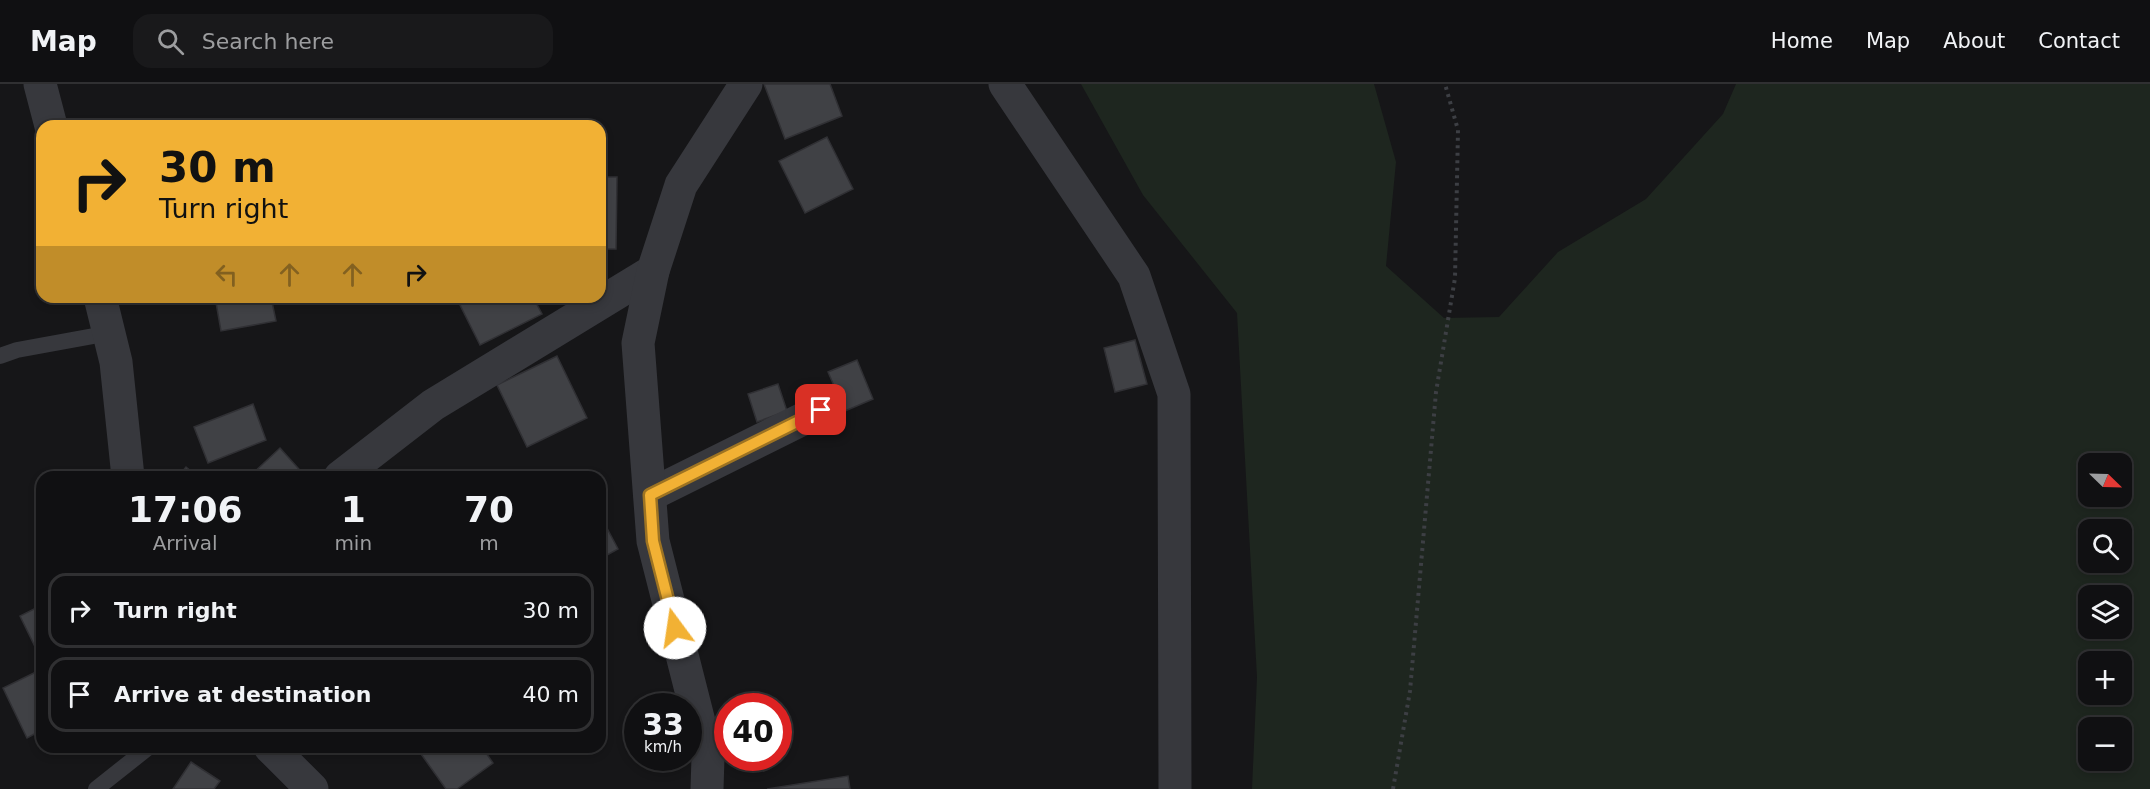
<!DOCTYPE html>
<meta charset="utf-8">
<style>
body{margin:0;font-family:"DejaVu Sans",sans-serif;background:#19191b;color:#f1f3f6;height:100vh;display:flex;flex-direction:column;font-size:22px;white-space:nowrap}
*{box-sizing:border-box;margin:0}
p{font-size:20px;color:#9c9d9f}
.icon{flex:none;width:33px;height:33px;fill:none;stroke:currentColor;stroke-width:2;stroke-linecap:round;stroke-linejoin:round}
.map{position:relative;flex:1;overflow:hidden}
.side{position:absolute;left:36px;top:387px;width:570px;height:282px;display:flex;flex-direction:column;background:#101012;border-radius:18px;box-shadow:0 3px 9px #0003,0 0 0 2px #303032}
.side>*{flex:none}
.banner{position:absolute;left:36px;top:36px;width:570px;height:183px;border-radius:18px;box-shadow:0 3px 9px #0003,0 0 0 2px #303032;background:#f2b134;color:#111;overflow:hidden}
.needle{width:39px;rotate:113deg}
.tools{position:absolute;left:2078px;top:369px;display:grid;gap:12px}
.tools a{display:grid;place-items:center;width:54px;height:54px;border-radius:12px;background:#101012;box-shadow:0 3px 9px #0003,0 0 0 2px #303032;font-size:30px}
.speed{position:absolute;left:624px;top:609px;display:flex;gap:12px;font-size:30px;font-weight:700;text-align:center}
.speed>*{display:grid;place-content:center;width:78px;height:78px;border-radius:50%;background:#101012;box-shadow:0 3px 9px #0003,0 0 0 2px #303032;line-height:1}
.speed small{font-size:15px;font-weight:400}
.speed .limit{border:9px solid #d22;background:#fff;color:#111}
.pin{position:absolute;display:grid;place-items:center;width:51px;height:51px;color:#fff;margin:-26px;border-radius:12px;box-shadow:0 3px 9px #0006}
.me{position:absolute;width:66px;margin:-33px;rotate:346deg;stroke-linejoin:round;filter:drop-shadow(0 0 4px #0008)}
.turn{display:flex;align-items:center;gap:21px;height:126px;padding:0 24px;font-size:27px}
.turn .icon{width:78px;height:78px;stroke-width:2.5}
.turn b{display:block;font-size:42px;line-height:51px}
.lanes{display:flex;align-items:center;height:57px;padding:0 24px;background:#0003;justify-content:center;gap:30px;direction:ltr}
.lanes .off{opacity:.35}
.eta{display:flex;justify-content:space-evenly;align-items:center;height:102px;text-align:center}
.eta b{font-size:36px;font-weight:600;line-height:42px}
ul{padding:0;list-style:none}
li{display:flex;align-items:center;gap:18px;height:75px;margin:0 12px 9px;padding:0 12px;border:3px solid #303032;border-radius:18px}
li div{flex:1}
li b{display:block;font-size:22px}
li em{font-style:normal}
header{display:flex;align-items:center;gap:36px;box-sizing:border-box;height:84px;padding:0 30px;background:#101012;border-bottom:2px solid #303032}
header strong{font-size:28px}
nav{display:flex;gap:33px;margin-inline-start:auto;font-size:21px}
.search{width:420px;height:54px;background:#19191b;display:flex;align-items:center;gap:15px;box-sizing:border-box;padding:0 21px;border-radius:18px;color:#9c9d9f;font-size:22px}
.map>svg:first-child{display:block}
.green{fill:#1e261f;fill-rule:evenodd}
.building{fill:#404145;stroke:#303034;stroke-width:1.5}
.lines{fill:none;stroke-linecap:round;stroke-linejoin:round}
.path{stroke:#3d3f44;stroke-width:4;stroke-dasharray:3 4.5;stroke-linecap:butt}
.service{stroke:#37383d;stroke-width:16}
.minor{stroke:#37383d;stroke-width:33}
.tertiary{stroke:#37383d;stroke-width:33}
.route-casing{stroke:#9d7322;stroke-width:15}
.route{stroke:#f2b134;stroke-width:10}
</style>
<header>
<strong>Map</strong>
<div class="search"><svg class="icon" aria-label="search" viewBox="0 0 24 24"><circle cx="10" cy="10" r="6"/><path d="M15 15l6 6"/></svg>Search here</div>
<nav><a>Home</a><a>Map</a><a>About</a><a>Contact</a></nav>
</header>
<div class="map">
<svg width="2150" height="705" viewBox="0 0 2150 705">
<rect width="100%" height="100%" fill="#161618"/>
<path class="green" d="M 1081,0 L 1374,0 L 1396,78 L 1386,182 L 1444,234 L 1499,233 L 1558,168 L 1646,115 L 1723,30 L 1736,0 L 2150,0 L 2150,705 L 1252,705 L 1257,593 L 1237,229 L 1143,111 ZM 2088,380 L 2121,380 L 2121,412 L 2088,412 ZM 2088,446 L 2121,446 L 2121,478 L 2088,478 ZM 2088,512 L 2121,512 L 2121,544 L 2088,544 ZM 2088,578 L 2121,578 L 2121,610 L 2088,610 ZM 2088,644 L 2121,644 L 2121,676 L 2088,676 Z"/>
<g class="building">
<path d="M 764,0 L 830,0 L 842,32 L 785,55 Z"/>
<path d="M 827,53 L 853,105 L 805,129 L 779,77 Z"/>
<path d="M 600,93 L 617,93 L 616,165 L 600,165 Z"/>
<path d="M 215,213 L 271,213 L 276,237 L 221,247 Z"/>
<path d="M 476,213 L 533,213 L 542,230 L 480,261 L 460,221 Z"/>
<path d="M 1135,256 L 1147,300 L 1115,308 L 1104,264 Z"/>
<path d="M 557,272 L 587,334 L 527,363 L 497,301 Z"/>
<path d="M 857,276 L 873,315 L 845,327 L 828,288 Z"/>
<path d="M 778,300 L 787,327 L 757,338 L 748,310 Z"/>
<path d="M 253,320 L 266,356 L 208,379 L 194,343 Z"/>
<path d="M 280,364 L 306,393 L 249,393 Z"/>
<path d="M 186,383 L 198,393 L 178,393 Z"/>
<path d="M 600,431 L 618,465 L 600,475 Z"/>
<path d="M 42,521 L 42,577 L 20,532 Z"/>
<path d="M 40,586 L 42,646 L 27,654 L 3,604 Z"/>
<path d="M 431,663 L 482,663 L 493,679 L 457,705 L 446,705 L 421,670 Z"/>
<path d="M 191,678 L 220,697 L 214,705 L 173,705 Z"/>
<path d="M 848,692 L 850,705 L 767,705 Z"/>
</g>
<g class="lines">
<path class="path" d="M 1393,705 L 1410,607 L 1436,308 L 1455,194 L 1458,46 L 1445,0"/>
<g class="service">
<path d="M 0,272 L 17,266 L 110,249"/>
<path d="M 96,705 L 149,663"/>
</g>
<g class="minor">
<path d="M 1005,0 L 1134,192 L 1174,310 L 1175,705"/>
<path d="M 340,393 L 433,321 L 653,187"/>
<path d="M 650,411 L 821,326"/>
</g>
<g class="tertiary">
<path d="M 40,0 L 51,42"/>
<path d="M 100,213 L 116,278 L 128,393"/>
<path d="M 270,663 L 312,705"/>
<path d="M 707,705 L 708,673 L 653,457 L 638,259 L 653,187 L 681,101 L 746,0"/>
</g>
</g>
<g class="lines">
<defs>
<path id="route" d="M 675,544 L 653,457 L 650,411 L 821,326"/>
</defs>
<use href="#route" class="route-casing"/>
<use href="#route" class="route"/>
</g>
</svg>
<div class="tools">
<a><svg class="needle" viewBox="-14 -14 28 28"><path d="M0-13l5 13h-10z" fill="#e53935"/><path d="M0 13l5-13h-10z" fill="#9c9d9f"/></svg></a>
<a><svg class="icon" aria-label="search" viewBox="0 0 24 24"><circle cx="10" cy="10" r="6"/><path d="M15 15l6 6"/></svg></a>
<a><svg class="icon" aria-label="layers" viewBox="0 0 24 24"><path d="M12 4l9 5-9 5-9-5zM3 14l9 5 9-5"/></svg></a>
<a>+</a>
<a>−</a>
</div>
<div class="speed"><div>33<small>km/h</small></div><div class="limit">40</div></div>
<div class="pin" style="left:821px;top:326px;background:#d93025"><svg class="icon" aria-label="arrive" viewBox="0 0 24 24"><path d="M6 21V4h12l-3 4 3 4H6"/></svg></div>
<svg class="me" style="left:675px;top:544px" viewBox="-20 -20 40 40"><circle r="19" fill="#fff"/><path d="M0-13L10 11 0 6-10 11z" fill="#f2b134"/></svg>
<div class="banner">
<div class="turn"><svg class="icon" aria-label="right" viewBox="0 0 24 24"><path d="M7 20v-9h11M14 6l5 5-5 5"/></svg><div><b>30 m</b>Turn right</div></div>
<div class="lanes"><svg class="icon off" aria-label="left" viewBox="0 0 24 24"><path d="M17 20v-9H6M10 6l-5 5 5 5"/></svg><svg class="icon off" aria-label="ahead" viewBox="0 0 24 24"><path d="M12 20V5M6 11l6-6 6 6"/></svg><svg class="icon off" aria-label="ahead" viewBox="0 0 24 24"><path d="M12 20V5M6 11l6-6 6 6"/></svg><svg class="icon" aria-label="right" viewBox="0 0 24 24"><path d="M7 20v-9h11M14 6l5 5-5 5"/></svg></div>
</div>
<section class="side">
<div class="eta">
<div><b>17:06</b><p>Arrival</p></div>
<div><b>1</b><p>min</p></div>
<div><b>70</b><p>m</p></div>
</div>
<ul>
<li><svg class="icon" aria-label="right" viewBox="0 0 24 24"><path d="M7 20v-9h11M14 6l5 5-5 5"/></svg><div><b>Turn right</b></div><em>30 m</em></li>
<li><svg class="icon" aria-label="arrive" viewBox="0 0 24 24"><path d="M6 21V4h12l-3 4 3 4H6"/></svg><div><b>Arrive at destination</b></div><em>40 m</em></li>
</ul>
</section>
</div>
